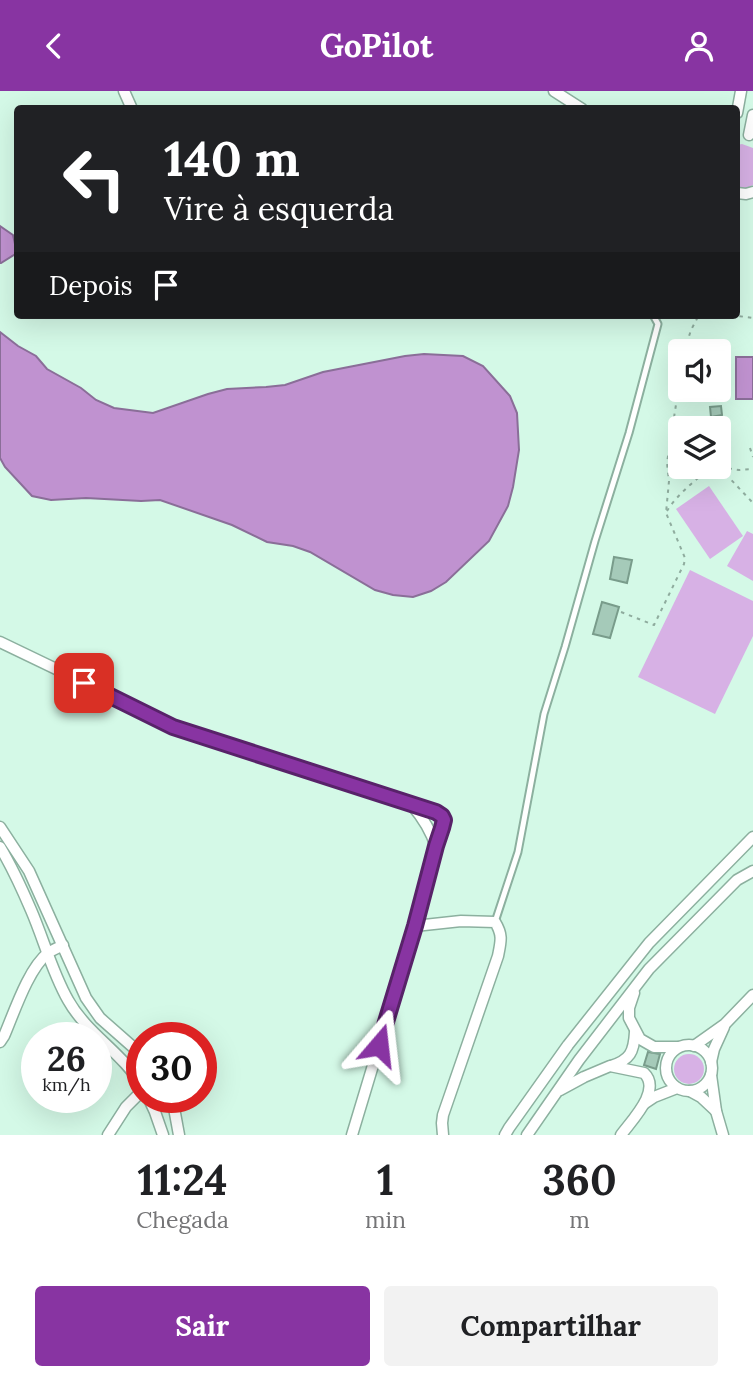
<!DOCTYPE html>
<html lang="pt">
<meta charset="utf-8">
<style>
body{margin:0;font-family:Lora,serif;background:#f2f2f2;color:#202124;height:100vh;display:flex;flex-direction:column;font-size:26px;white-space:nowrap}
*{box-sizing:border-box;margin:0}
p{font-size:23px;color:#757577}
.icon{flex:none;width:38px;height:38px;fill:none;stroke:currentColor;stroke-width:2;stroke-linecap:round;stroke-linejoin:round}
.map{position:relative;height:1044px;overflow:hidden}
.sheet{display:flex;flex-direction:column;background:#fff;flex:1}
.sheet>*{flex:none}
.hud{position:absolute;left:14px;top:14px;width:726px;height:214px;border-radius:7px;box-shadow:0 7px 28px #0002;background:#202124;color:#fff;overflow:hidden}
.controls{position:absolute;left:668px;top:248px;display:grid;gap:14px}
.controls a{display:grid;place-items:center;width:63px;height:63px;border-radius:7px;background:#fff;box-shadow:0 7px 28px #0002;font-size:35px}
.speed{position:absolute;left:21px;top:931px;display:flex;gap:14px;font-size:35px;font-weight:700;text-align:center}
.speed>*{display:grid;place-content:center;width:91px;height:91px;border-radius:50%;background:#fff;box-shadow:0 7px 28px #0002;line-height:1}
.speed small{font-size:18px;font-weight:400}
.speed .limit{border:10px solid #d22;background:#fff;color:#111}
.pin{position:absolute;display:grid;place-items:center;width:60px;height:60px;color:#fff;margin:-30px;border-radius:14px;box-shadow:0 4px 10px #0006}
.me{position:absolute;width:77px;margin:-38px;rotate:17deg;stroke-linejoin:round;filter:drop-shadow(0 0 5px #0008)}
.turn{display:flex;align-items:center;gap:24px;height:147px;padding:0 35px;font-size:32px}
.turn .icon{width:91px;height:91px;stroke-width:2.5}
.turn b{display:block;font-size:49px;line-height:60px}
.then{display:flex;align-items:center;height:66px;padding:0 35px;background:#0003;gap:14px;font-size:26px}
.eta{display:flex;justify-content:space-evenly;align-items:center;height:119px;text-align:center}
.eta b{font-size:42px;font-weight:700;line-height:49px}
.primary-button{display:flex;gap:14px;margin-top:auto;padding:14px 35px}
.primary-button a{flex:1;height:80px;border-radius:7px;background:#8834a2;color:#fff;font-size:28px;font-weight:700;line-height:80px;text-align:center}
.primary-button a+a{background:#f2f2f2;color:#202124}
header{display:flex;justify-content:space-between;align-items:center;height:91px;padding:0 35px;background:#8834a2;color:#fff;font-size:32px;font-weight:700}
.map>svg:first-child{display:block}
.green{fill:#d7b1e5}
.water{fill:#c092d0;stroke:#8a6e98;stroke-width:2}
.building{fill:#a5cab9;stroke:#799c8b;stroke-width:2}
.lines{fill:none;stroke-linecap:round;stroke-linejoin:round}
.lane-casing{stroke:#8cb09f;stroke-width:9}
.street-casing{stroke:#8cb09f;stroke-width:13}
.path{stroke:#8fac9e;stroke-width:2;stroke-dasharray:3.5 5;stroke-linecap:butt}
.lane{stroke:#fff;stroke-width:5}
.street{stroke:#fff;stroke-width:10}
.route-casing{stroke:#582269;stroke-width:18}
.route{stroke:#8834a2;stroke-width:12}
</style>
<header><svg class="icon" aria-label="back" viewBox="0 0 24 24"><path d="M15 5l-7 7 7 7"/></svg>GoPilot<svg class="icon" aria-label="person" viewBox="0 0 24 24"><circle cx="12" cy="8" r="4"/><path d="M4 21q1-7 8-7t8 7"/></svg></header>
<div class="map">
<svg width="753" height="1044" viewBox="0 0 753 1044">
<rect width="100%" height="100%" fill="#d4f9e7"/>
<g class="green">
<path d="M 742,53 L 753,57 L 753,94 L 747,97 L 737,97 L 737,54 Z"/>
<path d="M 709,395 L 743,445 L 710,468 L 676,418 Z"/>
<path d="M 747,440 L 753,443 L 753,490 L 727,475 Z"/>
<path d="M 690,479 L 753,510 L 753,545 L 715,623 L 638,586 Z"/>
<circle cx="689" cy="978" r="15"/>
</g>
<g class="water">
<path d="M 0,135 L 13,144 L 17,162 L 1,172 L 0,172 Z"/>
<path d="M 0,241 L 18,255 L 36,265 L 47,278 L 81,297 L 96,309 L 114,317 L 153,322 L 208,303 L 227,298 L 266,296 L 285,294 L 323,281 L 405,265 L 424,263 L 463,265 L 483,275 L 510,305 L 517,322 L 519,359 L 513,396 L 508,415 L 489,450 L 446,491 L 431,500 L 413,506 L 393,504 L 375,499 L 310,461 L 293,455 L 267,451 L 232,434 L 160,409 L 141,410 L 86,407 L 51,409 L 32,405 L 5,376 L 0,367 Z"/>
<rect x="736" y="266" width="17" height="42"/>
</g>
<g class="building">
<path d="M 721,315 L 722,324 L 711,326 L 710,316 Z"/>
<path d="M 614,466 L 632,469 L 627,492 L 610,488 Z"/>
<path d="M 602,511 L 619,516 L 610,547 L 593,543 Z"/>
<path d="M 648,961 L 660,963 L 656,978 L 644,974 Z"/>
</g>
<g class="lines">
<defs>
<path id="lane" d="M 495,831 L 518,761 L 544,623 L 565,556 L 595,450 L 629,342 L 658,233 L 653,224"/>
<g id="street">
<path d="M 124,0 L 132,18"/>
<path d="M 554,0 L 582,18"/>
<path d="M 737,22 L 741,0"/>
<path d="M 749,44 L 753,24"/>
<path d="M 737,102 L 746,103 L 753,101"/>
<path d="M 0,551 L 131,614 L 173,636 L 411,713"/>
<path d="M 411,713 C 446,724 448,719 436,756 C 431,739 423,727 411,713 Z"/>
<path d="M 0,736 L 29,780 L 86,907 L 100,927 L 142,964"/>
<path d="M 0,756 C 12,776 22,798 31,819 C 44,849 52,881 68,909 C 87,943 123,962 142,995"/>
<path d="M 415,835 L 461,830 L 495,831 C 503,844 501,850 498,865 L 443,1024 L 442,1032 L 443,1044"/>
<path d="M 634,902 L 629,917 L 629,927 L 640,948 L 654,956 L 678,956"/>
<path d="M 0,951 L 4,945 C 14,922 28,878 48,862 C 52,859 58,857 63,854"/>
<circle cx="689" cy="977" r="23"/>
<path d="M 694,955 L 725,933 L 753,904"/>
<path d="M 711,971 L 714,958 L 724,936"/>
<path d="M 611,975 C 630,969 634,961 635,941"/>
<path d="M 711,984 L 716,1020 L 723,1044"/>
<path d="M 560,999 L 584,986 L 610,975 L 644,982 C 662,999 632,1029 621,1044"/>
<path d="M 690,1000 L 701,1006 L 716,1020"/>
<path d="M 148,1006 L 155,1021 L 163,1044"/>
<path d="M 172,1006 L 179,1044"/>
<path d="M 645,1012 L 654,1006 L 677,997"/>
<path d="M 108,1044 L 126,1016 L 142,1000"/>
<path d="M 352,1044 L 415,835 L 436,756"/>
<path d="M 505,1044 L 509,1037 L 568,954 L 649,852 L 753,746"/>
<path d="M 527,1044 L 579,969 L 649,878 L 737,789 L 753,780"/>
</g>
</defs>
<use href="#lane" class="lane-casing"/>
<use href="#street" class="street-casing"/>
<g class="path">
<path d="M 731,224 L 753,227"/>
<path d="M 684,261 L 691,239 L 699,224"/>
<path d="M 672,345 L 681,346"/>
<path d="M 750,357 L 753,366"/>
<path d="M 720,376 L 739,379 L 753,378"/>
<path d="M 720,377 L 753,412"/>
<path d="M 667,420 C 675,406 703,379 719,376"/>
<path d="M 621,521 L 654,534 L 684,473 L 685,467 L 666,422 L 669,390 L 667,372 L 681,281"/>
</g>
<use href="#lane" class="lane"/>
<use href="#street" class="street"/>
</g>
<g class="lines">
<defs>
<path id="route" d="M 84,592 L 173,636 L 436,721 L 442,725 L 444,729 L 442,737 L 436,755 L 415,835 L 379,954"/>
</defs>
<use href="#route" class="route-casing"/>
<use href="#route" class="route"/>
</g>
</svg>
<div class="controls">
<a><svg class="icon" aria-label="sound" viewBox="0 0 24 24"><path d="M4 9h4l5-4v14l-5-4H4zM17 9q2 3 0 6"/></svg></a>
<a><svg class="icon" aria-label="layers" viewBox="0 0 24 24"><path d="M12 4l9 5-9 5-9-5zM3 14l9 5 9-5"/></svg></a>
</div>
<div class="speed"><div>26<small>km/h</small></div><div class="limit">30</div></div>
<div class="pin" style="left:84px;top:592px;background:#d93025"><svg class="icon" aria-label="arrive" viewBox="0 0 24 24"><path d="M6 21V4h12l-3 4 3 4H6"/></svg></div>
<svg class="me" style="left:379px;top:954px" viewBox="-20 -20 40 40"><path d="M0-17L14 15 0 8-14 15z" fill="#8834a2" stroke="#fff" stroke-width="4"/></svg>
<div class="hud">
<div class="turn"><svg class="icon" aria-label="left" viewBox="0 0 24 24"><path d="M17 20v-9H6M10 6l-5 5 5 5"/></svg><div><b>140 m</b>Vire à esquerda</div></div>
<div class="then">Depois<svg class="icon" aria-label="arrive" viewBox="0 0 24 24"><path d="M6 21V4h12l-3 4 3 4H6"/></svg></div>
</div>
</div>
<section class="sheet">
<div class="eta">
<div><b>11:24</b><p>Chegada</p></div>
<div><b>1</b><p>min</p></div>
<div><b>360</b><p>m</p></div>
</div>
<div class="primary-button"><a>Sair</a><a>Compartilhar</a></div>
</section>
